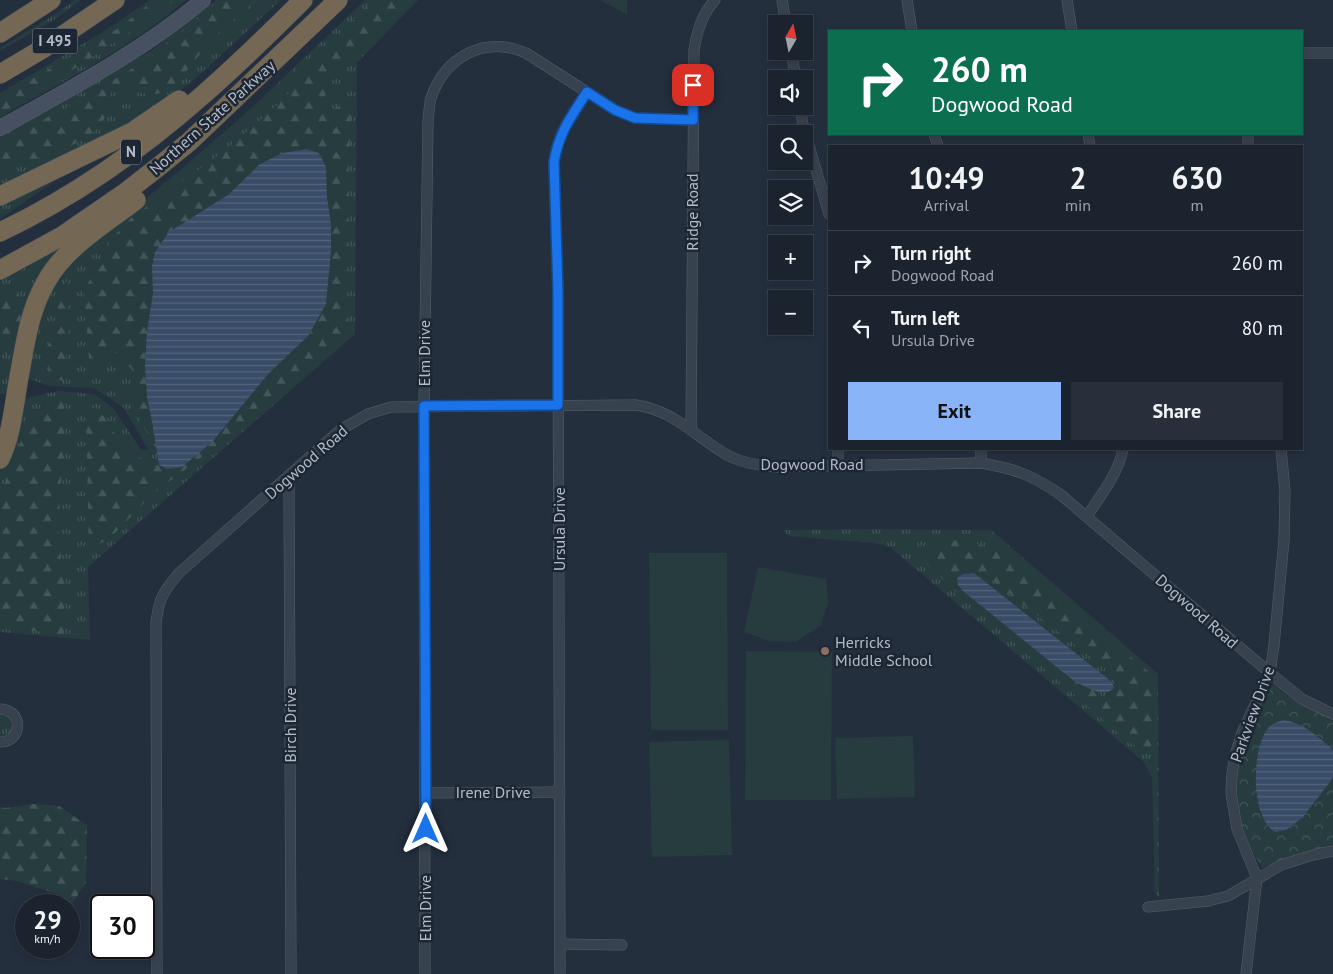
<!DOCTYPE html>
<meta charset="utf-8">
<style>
body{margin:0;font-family:"PT Sans",sans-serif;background:#282f3a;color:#f1f3f6;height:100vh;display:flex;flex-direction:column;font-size:19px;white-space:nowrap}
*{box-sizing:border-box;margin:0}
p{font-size:16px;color:#a0a4aa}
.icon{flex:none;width:28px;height:28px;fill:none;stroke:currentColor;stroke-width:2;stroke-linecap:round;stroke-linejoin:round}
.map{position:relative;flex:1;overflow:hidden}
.side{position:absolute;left:828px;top:145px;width:475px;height:305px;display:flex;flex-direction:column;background:#1b232e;border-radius:0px;box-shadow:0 2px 8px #0003,0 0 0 1px #39404a}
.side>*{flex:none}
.guide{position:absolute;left:828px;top:30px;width:475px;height:105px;border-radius:0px;box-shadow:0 2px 8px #0003,0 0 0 1px #39404a;background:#0b6e4f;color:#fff;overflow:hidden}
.needle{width:32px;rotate:9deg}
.tools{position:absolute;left:768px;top:15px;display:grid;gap:10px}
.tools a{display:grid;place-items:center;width:45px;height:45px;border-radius:0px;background:#1b232e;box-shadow:0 2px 8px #0003,0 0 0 1px #39404a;font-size:25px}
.speed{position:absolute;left:15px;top:894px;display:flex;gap:10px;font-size:25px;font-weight:700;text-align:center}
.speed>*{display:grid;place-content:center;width:65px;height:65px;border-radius:50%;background:#1b232e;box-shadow:0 2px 8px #0003,0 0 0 1px #39404a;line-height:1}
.speed small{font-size:12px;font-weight:400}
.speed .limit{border:2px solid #111;border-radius:8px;background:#fff;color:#111}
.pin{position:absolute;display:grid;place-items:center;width:42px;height:42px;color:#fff;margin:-21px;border-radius:10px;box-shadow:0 2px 8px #0006}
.me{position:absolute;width:55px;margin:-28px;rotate:0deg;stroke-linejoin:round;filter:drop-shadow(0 0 4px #0008)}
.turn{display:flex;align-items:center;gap:18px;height:105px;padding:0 20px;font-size:22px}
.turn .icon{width:65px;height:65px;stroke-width:2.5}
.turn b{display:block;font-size:35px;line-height:42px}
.eta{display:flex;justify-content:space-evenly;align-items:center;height:85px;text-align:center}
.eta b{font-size:30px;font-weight:700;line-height:35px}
.cta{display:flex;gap:10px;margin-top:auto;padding:10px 20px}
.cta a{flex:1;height:58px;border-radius:0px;background:#8ab4f8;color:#111;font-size:20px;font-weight:700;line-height:58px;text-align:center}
.cta a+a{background:#282f3a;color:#f1f3f6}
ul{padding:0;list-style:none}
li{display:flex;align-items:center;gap:15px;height:65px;padding:0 20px;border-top:1px solid #39404a}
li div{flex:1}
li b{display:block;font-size:19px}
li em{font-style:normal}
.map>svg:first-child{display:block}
.grass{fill:url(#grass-tufts)}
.forest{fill:url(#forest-firs)}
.park{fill:url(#park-crowns)}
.garden{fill:#263c3f}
.water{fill:url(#water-rules)}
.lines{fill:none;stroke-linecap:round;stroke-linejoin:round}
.minor-casing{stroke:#565f6c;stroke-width:11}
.secondary-casing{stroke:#565f6c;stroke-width:16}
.motorway-casing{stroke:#434c59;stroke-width:20}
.minor{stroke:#38414e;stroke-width:10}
.secondary{stroke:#465061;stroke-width:15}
.motorway{stroke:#746855;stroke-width:19}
.route-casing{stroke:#114b97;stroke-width:12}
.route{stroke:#1a73e8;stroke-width:9}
.education-dot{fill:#8d6e63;stroke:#1d2633;stroke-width:2}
.labels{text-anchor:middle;stroke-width:5;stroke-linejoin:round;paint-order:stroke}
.shield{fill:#1d2633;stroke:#878f9c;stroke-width:1}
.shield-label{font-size:15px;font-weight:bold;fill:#b4bcc9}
.street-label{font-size:16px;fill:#b4bcc9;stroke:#1d2633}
.poi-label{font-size:16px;fill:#b4bcc9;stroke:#1d2633;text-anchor:start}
</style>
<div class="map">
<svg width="1333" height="974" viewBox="0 0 1333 974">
<defs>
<pattern id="grass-tufts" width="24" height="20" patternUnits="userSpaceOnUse" patternTransform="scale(1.25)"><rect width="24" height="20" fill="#263c3f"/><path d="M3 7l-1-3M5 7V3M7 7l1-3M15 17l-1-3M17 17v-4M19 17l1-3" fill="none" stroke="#435659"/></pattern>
<pattern id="forest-firs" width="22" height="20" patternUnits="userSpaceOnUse" patternTransform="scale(1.25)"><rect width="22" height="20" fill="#263c3f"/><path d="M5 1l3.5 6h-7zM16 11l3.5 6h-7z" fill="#435659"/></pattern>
<pattern id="park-crowns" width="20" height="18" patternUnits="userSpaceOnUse" patternTransform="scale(1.25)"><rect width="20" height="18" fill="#263c3f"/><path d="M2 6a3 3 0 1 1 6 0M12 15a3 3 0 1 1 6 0" fill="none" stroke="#435659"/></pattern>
<pattern id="water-rules" width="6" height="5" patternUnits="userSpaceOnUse" patternTransform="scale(1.25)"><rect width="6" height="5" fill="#394c67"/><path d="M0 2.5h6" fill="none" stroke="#53647b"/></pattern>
</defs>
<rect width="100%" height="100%" fill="#242f3e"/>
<g class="grass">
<path d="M 75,0 L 81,0 L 57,18 L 0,51 L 0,48 L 57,13 Z"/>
<path d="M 150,0 L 186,0 C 131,48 63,81 0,117 L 0,93 L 103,32 Z"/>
<path d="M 216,0 L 281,0 L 196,78 L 143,119 L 0,187 L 0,135 L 152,50 Z"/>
<path d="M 365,0 L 418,0 L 357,63 L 355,334 L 88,567 L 90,640 L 0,632 L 0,470 L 13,446 L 22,399 L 58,391 L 94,394 L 114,409 L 141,450 L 149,450 L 123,407 L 94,388 L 50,386 L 26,378 L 35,321 L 51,283 L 79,249 L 130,212 L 185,166 L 257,103 Z"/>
<path d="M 600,0 L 627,0 L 627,14 Z"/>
<path d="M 57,176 L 59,178 L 0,219 L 0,201 Z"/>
<path d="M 58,246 L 62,252 L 11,393 L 0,394 L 0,281 L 20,271 Z"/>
<path d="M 878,529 L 991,530 L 1158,674 L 1159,897 L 1155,893 L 1152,778 L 1144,762 L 890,547 L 874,543 L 790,536 L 786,534 L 784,530 Z"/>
<path d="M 0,709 L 18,726 L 0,742 Z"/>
</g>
<g class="forest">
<path d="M 154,0 L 175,0 C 119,41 60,79 0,113 L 0,98 L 119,28 Z"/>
<path d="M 220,0 L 256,0 C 241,14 224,27 210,42 C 184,69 169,115 124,84 L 112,89 C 110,99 109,110 104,119 C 90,148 28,158 0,173 L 0,142 L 83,99 L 157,53 Z"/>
<path d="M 373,0 L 408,0 C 399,10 391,20 381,29 C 354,55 332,70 321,108 L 329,112 L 347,101 L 351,103 L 346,291 L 348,329 L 334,346 L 214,448 L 155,492 L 113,535 L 89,551 L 86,416 L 95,407 L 108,421 L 120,444 L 129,453 L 167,469 L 308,336 L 326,304 L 331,251 L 331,225 L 327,197 L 306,149 L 283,153 L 260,164 L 228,195 L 205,210 L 152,267 L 153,293 L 147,332 L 145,366 L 147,397 L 157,452 L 139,418 L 134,372 L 118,353 L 103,350 L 95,379 L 90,372 L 84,291 L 112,238 L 132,217 L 222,153 L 283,100 L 350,23 Z"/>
<path d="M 68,280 L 66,382 L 56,379 L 51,374 L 48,366 L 49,341 L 58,308 L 60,288 Z"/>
<path d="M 0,291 L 19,295 C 23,315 21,340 6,354 L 0,354 Z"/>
<path d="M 63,397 L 65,421 L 58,530 L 64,584 L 64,635 L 0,626 L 0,492 L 2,491 C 15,458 26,410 63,397 Z"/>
<path d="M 963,539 L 1003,553 L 1030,574 L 1051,599 L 1143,666 L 1154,678 L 1155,688 L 1154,747 L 1153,751 L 1144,751 L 1128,741 L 987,619 L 991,619 L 1109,701 L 1116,696 L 1115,683 L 1110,672 L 988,577 L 974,570 L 962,571 L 955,582 L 956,592 L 921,559 L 922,554 L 932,552 L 939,543 Z"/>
<path d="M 33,804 L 59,806 L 87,825 L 86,883 L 69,908 L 69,905 L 67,905 L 60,895 L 17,881 L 0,879 L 0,807 L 5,808 Z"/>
</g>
<path class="park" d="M 1274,683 L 1295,699 L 1333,716 L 1333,845 L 1323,847 L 1262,868 C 1256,856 1244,840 1240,828 C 1239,821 1239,815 1238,808 C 1231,756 1246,726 1274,683 Z"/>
<g class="garden">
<path d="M 649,553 L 727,553 L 728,730 L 651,730 Z"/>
<path d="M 758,567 L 826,579 L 828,603 L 821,625 L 796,642 L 770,641 L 744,632 Z"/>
<path d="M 746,651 L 832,652 L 831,800 L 745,800 Z"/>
<path d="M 913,736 L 915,797 L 837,799 L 835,738 Z"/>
<path d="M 729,740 L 732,855 L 652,857 L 649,742 Z"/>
</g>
<g class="water">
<path d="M 306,149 L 319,153 L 326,167 L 327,197 L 331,225 L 331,251 L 326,304 L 308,336 L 269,373 L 212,442 L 182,467 L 167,469 L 159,465 L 152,421 L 147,397 L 145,366 L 147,332 L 153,293 L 152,266 L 155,252 L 169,232 L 228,195 L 260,164 L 283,153 Z"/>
<path d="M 974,573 L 1112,682 L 1114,688 C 1103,699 1085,686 1074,681 L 963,591 L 958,585 L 957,578 L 963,574 Z"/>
<path d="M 1283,720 C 1302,722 1316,735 1331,748 L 1333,751 L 1333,776 L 1330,782 L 1302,818 L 1286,830 L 1275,832 C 1250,818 1251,746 1269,727 C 1273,723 1278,722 1283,720 Z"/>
</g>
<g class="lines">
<defs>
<g id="minor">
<path d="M 782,0 L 786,24"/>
<path d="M 907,0 L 912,31"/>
<path d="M 1067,0 L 1072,31"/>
<path d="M 791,51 L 796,79"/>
<path d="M 1301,53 L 1333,53"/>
<path d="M 800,106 L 803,125 L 829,214"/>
<path d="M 934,134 L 938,146"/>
<path d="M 1088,134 L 1090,146"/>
<path d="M 1248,146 L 1248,134"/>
<path d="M 691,430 L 694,50 C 697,31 702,14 715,0"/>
<path d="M 838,449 L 838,465"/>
<path d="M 981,449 L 981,463"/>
<path d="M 289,476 L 291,974"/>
<path d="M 1087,516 C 1101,495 1118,474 1123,449"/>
<path d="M 0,709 C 24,710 23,742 0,742"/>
<path d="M 426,793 L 560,792"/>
<path d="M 1148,907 L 1208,901 L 1228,896 L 1281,865 L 1313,855 L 1333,851"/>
<path d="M 560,944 L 622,945"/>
<path d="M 157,974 L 156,623 C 159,598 163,592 179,573 L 340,430 L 368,414 L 391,407 L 635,405 C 672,409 696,437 727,455 C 742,463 758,465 775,467 L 981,463 C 1016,469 1032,475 1061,495 L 1270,673 L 1302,699 L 1333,714"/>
<path d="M 425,974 L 424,406 L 428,121 C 429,114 429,105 431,98 C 445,57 484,35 526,53 L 615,110 L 635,118 L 693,120"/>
<path d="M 560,974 L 558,292 L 554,162 C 558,132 571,117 587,92"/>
<path d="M 1246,974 L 1257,878 L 1237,829 L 1231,793 L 1232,774 L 1235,755 L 1243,730 L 1270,673 L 1274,645 L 1284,540 L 1285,491 L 1281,449"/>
</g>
<path id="secondary" d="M 0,128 C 70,89 141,52 203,0"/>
<g id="motorway">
<path d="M 0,33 L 51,0"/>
<path d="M 0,74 L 44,48 L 115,0"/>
<path d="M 0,196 L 132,132 L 179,100"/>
<path d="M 0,232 C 74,197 143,148 204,94 C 238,64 271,32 303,0"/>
<path d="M 0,270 L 62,236 L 126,192 L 158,167 L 189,142 L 338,0"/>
<path d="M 0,459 C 12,434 14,404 19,377 C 25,345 29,311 46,282 C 65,247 105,224 136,200"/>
</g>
</defs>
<use href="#minor" class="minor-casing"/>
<use href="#secondary" class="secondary-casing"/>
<use href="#motorway" class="motorway-casing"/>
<use href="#minor" class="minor"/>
<use href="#secondary" class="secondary"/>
<use href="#motorway" class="motorway"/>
</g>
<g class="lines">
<defs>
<path id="route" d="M 426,829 L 424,406 L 558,405 L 558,292 L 554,162 C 559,132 571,117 587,92 L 615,110 L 635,118 L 693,120 L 693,85"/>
</defs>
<use href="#route" class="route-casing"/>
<use href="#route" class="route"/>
</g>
<circle class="education-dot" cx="825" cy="651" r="5"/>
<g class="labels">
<g class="shield">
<rect x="32.5" y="28.5" width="45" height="25" rx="4"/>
<rect x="121" y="139.5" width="20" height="25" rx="4"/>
</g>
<g class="shield-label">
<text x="55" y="46">I 495</text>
<text x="131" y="157">N</text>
</g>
<g class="street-label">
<text transform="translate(212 117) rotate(-42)" y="6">Northern State Parkway</text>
<text transform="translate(692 212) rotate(-90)" y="6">Ridge Road</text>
<text transform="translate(424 353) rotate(-90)" y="6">Elm Drive</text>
<text transform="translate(306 462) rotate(-41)" y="6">Dogwood Road</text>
<text x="812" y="470">Dogwood Road</text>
<text transform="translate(559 529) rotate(-90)" y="6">Ursula Drive</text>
<text transform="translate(1197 611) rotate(41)" y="6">Dogwood Road</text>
<text transform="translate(1252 714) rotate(-70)" y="6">Parkview Drive</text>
<text transform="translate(290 725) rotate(-90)" y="6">Birch Drive</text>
<text x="493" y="798">Irene Drive</text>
<text transform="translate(425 908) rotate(-90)" y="6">Elm Drive</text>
</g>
<g class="poi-label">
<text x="835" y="648">Herricks<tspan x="835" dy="18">Middle School</tspan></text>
</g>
</g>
</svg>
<div class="tools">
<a><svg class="needle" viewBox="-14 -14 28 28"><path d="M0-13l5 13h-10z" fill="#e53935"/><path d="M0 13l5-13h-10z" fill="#a0a4aa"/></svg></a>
<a><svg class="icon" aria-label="sound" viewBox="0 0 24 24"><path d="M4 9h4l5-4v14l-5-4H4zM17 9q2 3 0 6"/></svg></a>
<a><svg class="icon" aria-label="search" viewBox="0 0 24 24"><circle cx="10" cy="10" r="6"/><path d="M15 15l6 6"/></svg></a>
<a><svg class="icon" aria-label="layers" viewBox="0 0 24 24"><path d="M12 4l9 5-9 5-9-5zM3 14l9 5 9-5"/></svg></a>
<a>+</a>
<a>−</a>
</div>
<div class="speed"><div>29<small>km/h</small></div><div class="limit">30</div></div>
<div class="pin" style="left:693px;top:85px;background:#d93025"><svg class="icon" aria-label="arrive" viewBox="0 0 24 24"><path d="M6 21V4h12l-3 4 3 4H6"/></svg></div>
<svg class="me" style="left:426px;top:829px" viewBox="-20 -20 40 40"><path d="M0-17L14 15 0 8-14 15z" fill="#1a73e8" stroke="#fff" stroke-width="4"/></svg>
<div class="guide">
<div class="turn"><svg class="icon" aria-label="right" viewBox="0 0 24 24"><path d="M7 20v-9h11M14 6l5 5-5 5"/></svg><div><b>260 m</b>Dogwood Road</div></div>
</div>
<section class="side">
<div class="eta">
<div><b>10:49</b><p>Arrival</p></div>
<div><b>2</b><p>min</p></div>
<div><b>630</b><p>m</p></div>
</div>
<ul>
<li><svg class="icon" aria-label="right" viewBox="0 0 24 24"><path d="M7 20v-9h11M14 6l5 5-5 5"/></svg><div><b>Turn right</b><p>Dogwood Road</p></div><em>260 m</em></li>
<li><svg class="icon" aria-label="left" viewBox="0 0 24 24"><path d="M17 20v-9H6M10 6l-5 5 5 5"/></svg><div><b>Turn left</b><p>Ursula Drive</p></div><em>80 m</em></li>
</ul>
<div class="cta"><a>Exit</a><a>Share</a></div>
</section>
</div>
